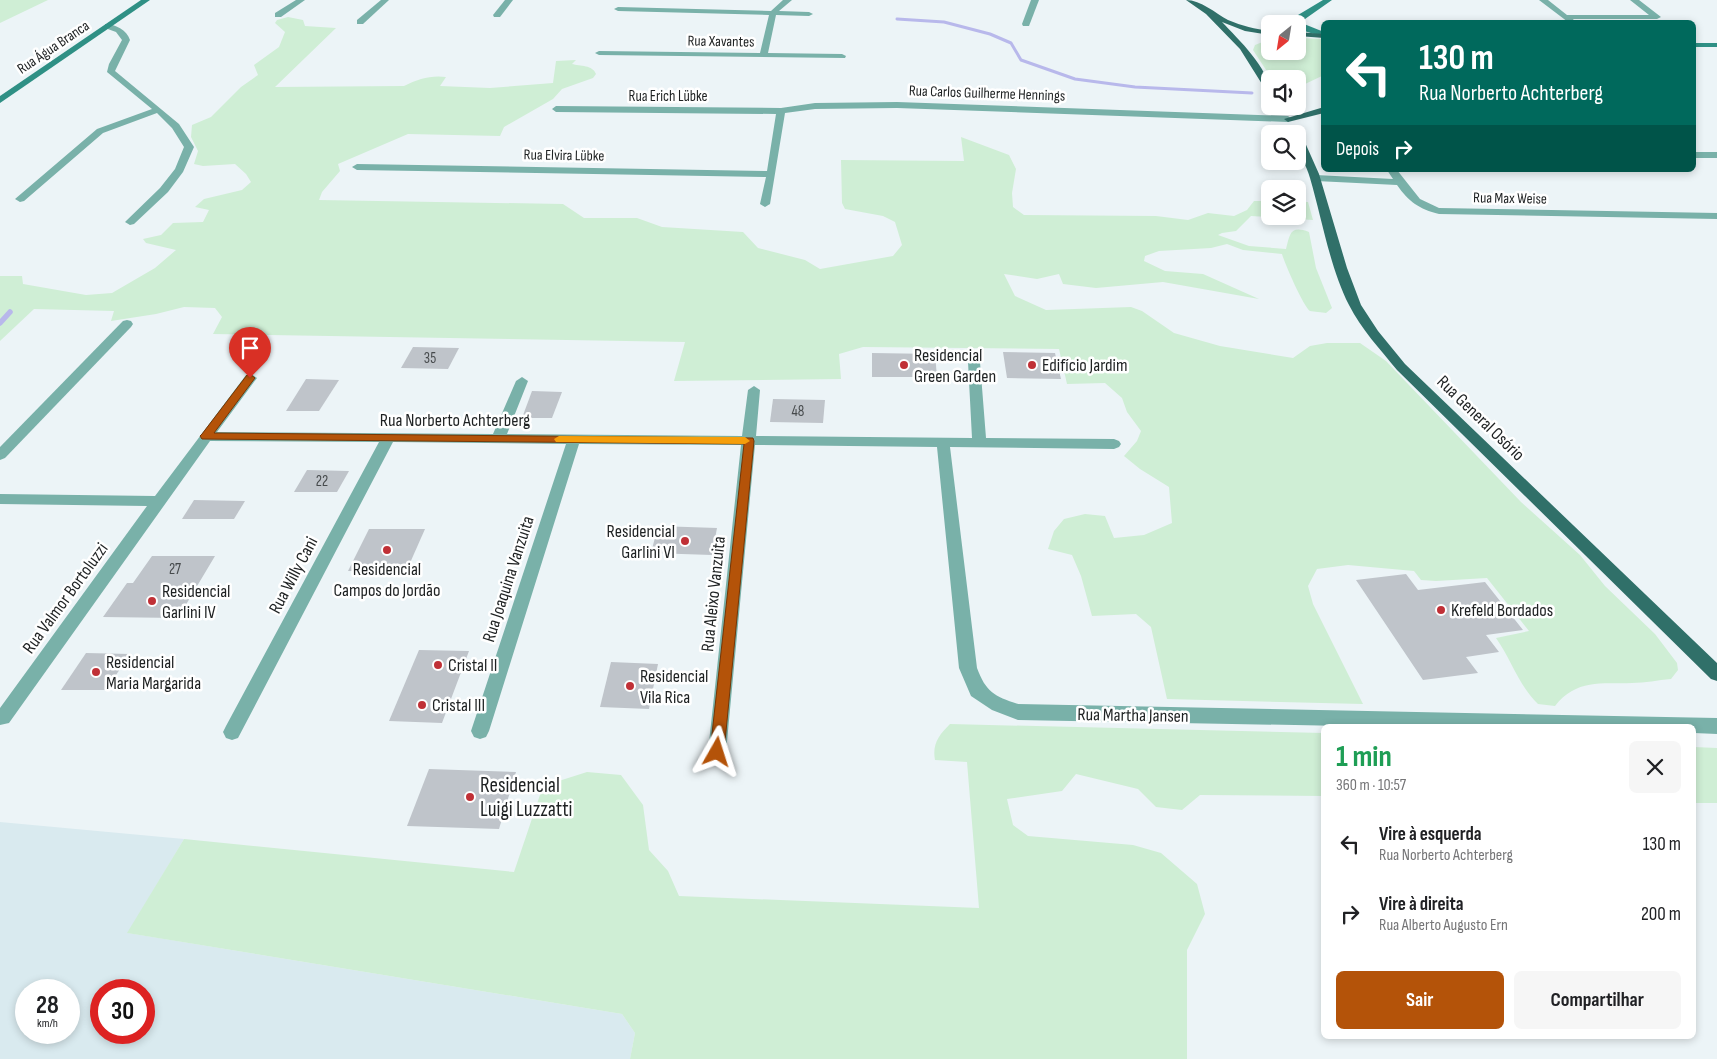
<!DOCTYPE html>
<html lang="pt">
<meta charset="utf-8">
<style>
body{margin:0;font-family:"Sofia Sans Condensed",sans-serif;background:#f6f6f6;color:#202124;height:100vh;display:flex;flex-direction:column;font-size:19px;white-space:nowrap}
*{box-sizing:border-box;margin:0}
p{font-size:16px;color:#757577}
.icon{flex:none;width:28px;height:28px;fill:none;stroke:currentColor;stroke-width:2;stroke-linecap:round;stroke-linejoin:round}
.map{position:relative;flex:1;overflow:hidden}
.panel{position:absolute;left:1321px;top:724px;width:375px;height:315px;display:flex;flex-direction:column;background:#fff;border-radius:8px;box-shadow:0 2px 8px #0003}
.panel>*{flex:none}
.banner{position:absolute;left:1321px;top:20px;width:375px;height:152px;border-radius:8px;box-shadow:0 2px 8px #0003;background:#00695c;color:#fff;overflow:hidden}
.needle{width:32px;rotate:210deg}
.tools{position:absolute;left:1261px;top:15px;display:grid;gap:10px}
.tools a{display:grid;place-items:center;width:45px;height:45px;border-radius:8px;background:#fff;box-shadow:0 2px 8px #0003;font-size:25px}
.speed{position:absolute;left:15px;top:979px;display:flex;gap:10px;font-size:25px;font-weight:700;text-align:center}
.speed>*{display:grid;place-content:center;width:65px;height:65px;border-radius:50%;background:#fff;box-shadow:0 2px 8px #0003;line-height:1}
.speed small{font-size:12px;font-weight:400}
.speed .limit{border:8px solid #d22;background:#fff;color:#111}
.pin{position:absolute;display:grid;place-items:center;width:42px;height:42px;color:#fff;margin:-51px -21px;border-radius:50% 50% 50% 0;rotate:-45deg;box-shadow:0 0 5px #0007}
.pin .icon{rotate:45deg}
.me{position:absolute;width:55px;margin:-28px;rotate:6deg;stroke-linejoin:round;filter:drop-shadow(0 0 4px #0008)}
.turn{display:flex;align-items:center;gap:18px;height:105px;padding:0 15px;font-size:22px}
.turn .icon{width:65px;height:65px;stroke-width:2.5}
.turn b{display:block;font-size:35px;line-height:42px}
.then{display:flex;align-items:center;height:48px;padding:0 15px;background:#0003;gap:10px;font-size:19px}
.round{display:grid;place-items:center;flex:none;width:52px;height:52px;border-radius:8px;background:#f6f6f6}
.summary{display:flex;align-items:center;justify-content:space-between;height:85px;padding:0 15px}
h1{font-size:30px;font-weight:700;line-height:38px;color:#1e9e55}
.primary-button{display:flex;gap:10px;margin-top:auto;padding:10px 15px}
.primary-button a{flex:1;height:58px;border-radius:8px;background:#b45309;color:#fff;font-size:20px;font-weight:700;line-height:58px;text-align:center}
.primary-button a+a{background:#f6f6f6;color:#202124}
ul{padding:0;list-style:none}
li{display:flex;align-items:center;gap:15px;height:70px;padding:0 15px}
li div{flex:1}
li b{display:block;font-size:19px}
li em{font-style:normal}
.map>svg:first-child{display:block}
.built{fill:#d9eaef;fill-rule:evenodd}
.green{fill:#cfeed5}
.lines{fill:none;stroke-linecap:round;stroke-linejoin:round}
.stream-far1{stroke:#b8b8eb;stroke-width:3}
.stream{stroke:#b8b8eb;stroke-width:5.5}
.building{fill:#bfc4ca}
.street{fill:#79b1a9;fill-rule:evenodd}
.secondary{fill:#2f9085;fill-rule:evenodd}
.primary{fill:#307069;fill-rule:evenodd}
.route{fill:#b45309;stroke:#753606}
.slow{fill:#f59e0b}
.poi-dot{fill:#c03036;stroke:#fff;stroke-width:2}
.labels{text-anchor:middle;stroke-width:5;stroke-linejoin:round;paint-order:stroke}
.far-street-label{font-size:15px;fill:#1e2122;stroke:#fff}
.number-label{font-size:15px;fill:#464a4c}
.poi-label{font-size:18px;fill:#1e2122;stroke:#fff;text-anchor:start}
.street-label{font-size:18px;fill:#1e2122;stroke:#fff}
.near-poi-label{font-size:21px;fill:#1e2122;stroke:#fff;text-anchor:start}
</style>
<div class="map">
<svg width="1717" height="1059" viewBox="0 0 1717 1059">
<rect width="100%" height="100%" fill="#ecf4f7"/>
<path class="built" d="M 0,822 L 184,839 L 128,933 L 622,1014 L 635,1033 L 630,1059 L 0,1059 ZM 26,990 L 69,990 L 69,1032 L 26,1032 ZM 101,990 L 144,990 L 144,1032 L 101,1032 Z"/>
<g class="green">
<path d="M 0,0 L 48,0 L 0,23 Z"/>
<path d="M 288,17 L 303,20 L 305,26 L 336,28 L 275,87 L 404,86 C 418,79 431,75 446,77 L 440,86 L 490,88 L 553,83 L 556,61 L 576,60 L 572,64 C 580,66 593,65 596,74 L 593,78 L 562,89 L 553,99 L 504,127 L 500,136 L 408,134 L 338,164 L 340,171 L 322,192 L 319,200 L 563,204 L 584,218 L 637,218 L 662,227 L 743,232 L 758,248 L 805,260 L 820,269 L 893,256 L 902,245 L 895,222 L 883,216 L 845,209 L 842,203 L 841,160 L 964,161 L 961,137 L 1009,155 L 1016,169 L 1012,193 L 1013,207 L 1024,215 L 1156,216 L 1188,220 L 1208,213 L 1234,216 L 1247,210 L 1254,201 L 1270,201 L 1270,216 L 1298,216 L 1298,202 L 1308,202 L 1313,220 L 1251,216 L 1236,231 L 1222,233 L 1218,235 L 1249,246 L 1286,249 C 1290,234 1290,225 1309,232 L 1316,268 L 1332,308 L 1326,313 C 1322,312 1314,312 1310,311 C 1304,308 1284,262 1282,254 L 1243,250 L 1227,244 L 1211,248 L 1159,251 L 1145,256 L 1144,261 L 1165,271 L 1203,274 L 1259,299 L 1163,282 L 1096,288 L 1063,284 L 1059,274 L 1037,279 L 1004,274 L 1015,296 L 1046,310 L 1131,307 L 1142,311 L 1174,333 L 1220,346 L 1293,358 L 1310,346 L 1327,343 L 1360,343 L 1386,361 L 1521,502 L 1580,555 L 1605,586 L 1655,634 L 1677,663 L 1678,670 L 1671,679 C 1658,680 1645,683 1632,683 C 1601,684 1576,679 1555,706 L 1538,704 C 1519,686 1511,659 1496,638 L 1529,631 L 1487,578 L 1436,581 L 1421,580 L 1414,571 L 1348,565 L 1317,569 L 1308,586 L 1313,604 L 1363,704 L 1167,699 L 1151,627 L 1136,614 L 1092,616 L 1081,576 L 1072,555 L 1048,549 L 1054,531 L 1064,519 L 1085,514 L 1105,516 L 1114,538 L 1144,535 L 1172,523 L 1169,487 L 1140,469 L 1124,456 L 1137,441 L 1141,431 L 1127,412 L 1122,398 L 1105,383 L 1067,384 L 1059,349 L 863,347 L 839,354 L 841,379 L 674,381 L 685,342 L 213,334 L 222,317 L 215,308 L 184,307 L 156,314 L 111,321 L 114,311 L 34,309 L 0,341 L 0,276 L 22,276 L 23,284 L 86,295 L 112,293 L 155,268 L 176,250 L 146,243 L 143,239 L 161,235 L 173,223 L 203,222 L 209,210 L 195,207 L 204,199 L 242,190 L 251,182 L 246,174 L 235,164 L 203,166 L 194,164 L 198,151 L 191,137 L 192,125 L 211,117 L 241,87 L 258,75 L 254,65 L 279,47 L 285,32 L 275,23 L 277,20 Z"/>
<path d="M 1298,38 L 1324,39 L 1324,75 L 1303,85 L 1298,95 L 1298,79 L 1272,79 L 1253,50 L 1255,45 L 1270,39 L 1270,51 L 1298,51 Z"/>
<path d="M 950,724 L 1324,733 L 1324,796 L 1200,795 L 1182,810 L 1156,807 L 1138,789 L 1076,774 L 1062,791 L 1007,799 L 1013,825 L 1028,836 L 1133,845 L 1161,853 L 1197,884 L 1205,914 L 1187,950 L 1187,1059 L 630,1059 L 635,1033 L 622,1014 L 127,933 L 184,839 L 514,872 L 543,786 L 587,772 L 621,775 L 643,805 L 649,850 L 668,871 L 679,896 L 979,908 L 967,762 L 935,760 C 932,744 939,735 950,724 Z"/>
<path d="M 1694,747 L 1717,748 L 1717,803 L 1694,803 Z"/>
</g>
<g class="lines">
<path class="stream-far1" d="M 897,19 L 944,22 L 990,34 L 1011,43 L 1021,60 L 1075,79 L 1135,87 L 1252,93"/>
<path class="stream" d="M 0,323 L 10,312"/>
</g>
<g class="building">
<path d="M 413,347 L 459,348 L 448,369 L 401,368 Z"/>
<path d="M 1003,352 L 1055,353 L 1061,379 L 1007,378 Z"/>
<path d="M 872,353 L 935,354 L 937,377 L 872,377 Z"/>
<path d="M 306,379 L 339,380 L 319,411 L 286,411 Z"/>
<path d="M 532,391 L 562,392 L 552,418 L 522,418 Z"/>
<path d="M 773,399 L 825,400 L 823,423 L 770,422 Z"/>
<path d="M 307,470 L 349,471 L 337,492 L 294,492 Z"/>
<path d="M 194,500 L 245,501 L 234,519 L 182,519 Z"/>
<path d="M 658,526 L 717,528 L 712,555 L 651,553 Z"/>
<path d="M 369,529 L 425,529 L 406,572 L 348,571 Z"/>
<path d="M 152,556 L 215,556 L 178,618 L 103,617 L 127,583 L 133,583 Z"/>
<path d="M 1406,574 L 1418,590 L 1485,582 L 1523,630 L 1486,635 L 1499,652 L 1466,657 L 1478,673 L 1423,680 L 1356,580 Z"/>
<path d="M 419,650 L 469,651 L 442,723 L 389,721 Z"/>
<path d="M 86,653 L 130,654 L 106,690 L 61,690 Z"/>
<path d="M 611,662 L 658,664 L 649,709 L 600,707 Z"/>
<path d="M 429,769 L 516,772 L 499,829 L 407,826 Z"/>
</g>
<g class="lines">
<g class="street">
<path d="M 296,0 L 305,0 L 281,17 L 275,17 L 275,13 Z"/>
<path d="M 381,0 L 389,0 L 363,24 L 357,24 L 357,20 Z"/>
<path d="M 505,0 L 513,0 L 500,17 L 494,17 L 493,15 Z"/>
<path d="M 783,0 L 792,0 L 779,11 L 809,12 L 813,14 L 809,16 L 776,15 L 768,53 L 842,54 L 846,56 L 845,58 L 599,55 L 595,53 L 599,51 L 760,53 L 769,15 L 618,11 L 614,9 L 618,7 L 771,11 Z"/>
<path d="M 1031,0 L 1039,0 L 1029,26 L 1023,26 L 1022,24 Z"/>
<path d="M 1539,0 L 1548,0 L 1567,15 L 1649,15 L 1630,0 L 1639,0 L 1661,17 L 1657,19 L 1573,19 L 1575,22 L 1568,22 Z"/>
<path d="M 105,24 C 115,24 127,30 130,40 L 115,71 L 179,124 L 194,147 L 183,172 L 168,192 L 134,224 L 130,225 L 125,222 L 160,188 L 175,169 L 184,147 L 172,128 L 157,113 L 103,133 L 24,201 L 20,202 L 15,199 L 97,129 L 152,109 L 107,72 L 109,64 L 122,40 L 116,32 L 105,28 Z"/>
<path d="M 897,102 L 1288,116 L 1292,119 L 1288,122 L 897,108 L 815,109 L 785,113 L 770,204 L 765,207 L 760,204 L 766,177 L 357,170 L 352,167 L 357,164 L 767,171 L 776,114 L 556,112 L 552,109 L 556,106 L 781,108 L 815,103 Z"/>
<rect x="1694" y="152" width="23" height="6"/>
<path d="M 1387,170 L 1397,170 L 1420,199 L 1439,208 L 1717,213 L 1717,219 L 1439,214 C 1419,209 1409,202 1397,185 L 1316,181 L 1311,178 L 1316,175 L 1393,179 Z"/>
<path d="M 127,320 L 131,321 L 133,324 L 131,327 L 5,458 L 0,460 L 0,447 L 123,321 Z"/>
<path d="M 974,358 L 980,362 L 986,438 L 1114,439 L 1119,441 L 1121,444 L 1119,447 L 1114,449 L 950,447 L 977,668 C 986,692 994,696 1018,704 L 1717,718 L 1717,734 L 1694,733 L 1694,726 L 1345,726 L 1018,720 L 992,710 L 971,696 L 959,668 L 937,447 L 755,445 L 726,752 L 723,758 L 717,760 L 711,758 L 708,752 L 741,445 L 579,444 L 489,731 L 486,737 L 480,739 L 474,737 L 471,731 L 566,444 L 393,442 L 238,738 L 232,740 L 226,738 L 223,732 L 226,726 L 379,442 L 210,441 L 9,723 L 0,725 L 0,708 L 147,506 L 0,504 L 0,494 L 155,496 L 246,375 L 251,374 L 257,378 L 217,432 L 493,434 L 516,381 L 522,377 L 528,381 L 507,434 L 742,436 L 748,390 L 754,386 L 760,390 L 756,436 L 972,438 L 968,362 Z"/>
</g>
<g class="secondary">
<path d="M 141,0 L 150,0 L 0,103 L 0,96 Z"/>
<path d="M 1323,0 L 1332,0 L 1305,19 L 1304,24 L 1324,32 L 1324,37 L 1301,30 L 1296,23 L 1283,24 Z"/>
<rect x="1694" y="43" width="23" height="4"/>
</g>
<g class="primary">
<path d="M 1186,0 C 1201,0 1215,13 1228,20 C 1242,26 1255,29 1270,31 L 1270,35 L 1245,31 L 1222,22 C 1238,39 1270,69 1270,93 L 1267,92 L 1240,49 L 1206,14 Z"/>
<path d="M 1298,32 L 1324,34 L 1324,38 L 1298,36 Z"/>
<path d="M 1324,107 L 1324,113 L 1288,122 L 1284,119 Z"/>
<path d="M 1298,135 L 1303,138 L 1319,174 L 1347,268 L 1361,305 L 1378,331 L 1405,364 L 1717,663 L 1717,681 L 1711,679 L 1397,370 C 1380,349 1361,329 1349,305 C 1330,268 1322,219 1310,178 C 1306,163 1296,151 1298,135 Z"/>
</g>
</g>
<path class="route" d="M 250,374 L 255,378 L 214,433 L 753,438 L 754,441 L 724,752 L 722,756 L 717,758 L 712,756 L 710,752 L 744,444 L 202,439 L 200,436 L 202,434 L 247,375 Z"/>
<path class="slow" d="M 559,436 L 745,437 L 750,441 L 745,444 L 556,442 L 554,439 Z"/>
<g class="poi-dot">
<circle cx="904" cy="365" r="5"/>
<circle cx="1032" cy="365" r="5"/>
<circle cx="685" cy="541" r="5"/>
<circle cx="387" cy="550" r="5"/>
<circle cx="152" cy="601" r="5"/>
<circle cx="1441" cy="610" r="5"/>
<circle cx="438" cy="665" r="5"/>
<circle cx="96" cy="672" r="5"/>
<circle cx="630" cy="686" r="5"/>
<circle cx="422" cy="705" r="5"/>
<circle cx="470" cy="797" r="5"/>
</g>
<g class="labels">
<g class="far-street-label">
<text transform="translate(721 41) rotate(1)" y="5">Rua Xavantes</text>
<text transform="translate(53 47) rotate(-34)" y="5">Rua Água Branca</text>
<text transform="translate(987 93) rotate(2)" y="5">Rua Carlos Guilherme Hennings</text>
<text x="668" y="101">Rua Erich Lübke</text>
<text transform="translate(564 155) rotate(1)" y="5">Rua Elvira Lübke</text>
<text transform="translate(1510 198) rotate(1)" y="5">Rua Max Weise</text>
</g>
<g class="number-label">
<text x="430" y="363">35</text>
<text x="798" y="416">48</text>
<text x="322" y="486">22</text>
<text x="175" y="574">27</text>
</g>
<g class="poi-label">
<text x="914" y="361">Residencial<tspan x="914" dy="21">Green Garden</tspan></text>
<text x="1042" y="371">Edifício Jardim</text>
<text x="675" y="537" text-anchor="end">Residencial<tspan x="675" dy="21">Garlini VI</tspan></text>
<text x="387" y="575" text-anchor="middle">Residencial<tspan x="387" dy="21">Campos do Jordão</tspan></text>
<text x="162" y="597">Residencial<tspan x="162" dy="21">Garlini IV</tspan></text>
<text x="1451" y="616">Krefeld Bordados</text>
<text x="106" y="668">Residencial<tspan x="106" dy="21">Maria Margarida</tspan></text>
<text x="448" y="671">Cristal II</text>
<text x="640" y="682">Residencial<tspan x="640" dy="21">Vila Rica</tspan></text>
<text x="432" y="711">Cristal III</text>
</g>
<g class="street-label">
<text transform="translate(1481 418) rotate(44)" y="6">Rua General Osório</text>
<text x="455" y="426">Rua Norberto Achterberg</text>
<text transform="translate(293 575) rotate(-62)" y="6">Rua Willy Cani</text>
<text transform="translate(508 579) rotate(-72)" y="6">Rua Joaquina Vanzuita</text>
<text transform="translate(713 594) rotate(-84)" y="6">Rua Aleixo Vanzuita</text>
<text transform="translate(65 598) rotate(-54)" y="6">Rua Valmor Bortoluzzi</text>
<text transform="translate(1133 715) rotate(1)" y="6">Rua Martha Jansen</text>
</g>
<g class="near-poi-label">
<text x="480" y="792">Residencial<tspan x="480" dy="24">Luigi Luzzatti</tspan></text>
</g>
</g>
</svg>
<div class="tools">
<a><svg class="needle" viewBox="-14 -14 28 28"><path d="M0-13l5 13h-10z" fill="#e53935"/><path d="M0 13l5-13h-10z" fill="#757577"/></svg></a>
<a><svg class="icon" aria-label="sound" viewBox="0 0 24 24"><path d="M4 9h4l5-4v14l-5-4H4zM17 9q2 3 0 6"/></svg></a>
<a><svg class="icon" aria-label="search" viewBox="0 0 24 24"><circle cx="10" cy="10" r="6"/><path d="M15 15l6 6"/></svg></a>
<a><svg class="icon" aria-label="layers" viewBox="0 0 24 24"><path d="M12 4l9 5-9 5-9-5zM3 14l9 5 9-5"/></svg></a>
</div>
<div class="speed"><div>28<small>km/h</small></div><div class="limit">30</div></div>
<div class="pin" style="left:250px;top:378px;background:#d93025"><svg class="icon" aria-label="arrive" viewBox="0 0 24 24"><path d="M6 21V4h12l-3 4 3 4H6"/></svg></div>
<svg class="me" style="left:717px;top:752px" viewBox="-20 -20 40 40"><path d="M0-17L14 15 0 8-14 15z" fill="#b45309" stroke="#fff" stroke-width="4"/></svg>
<div class="banner">
<div class="turn"><svg class="icon" aria-label="left" viewBox="0 0 24 24"><path d="M17 20v-9H6M10 6l-5 5 5 5"/></svg><div><b>130 m</b>Rua Norberto Achterberg</div></div>
<div class="then">Depois<svg class="icon" aria-label="right" viewBox="0 0 24 24"><path d="M7 20v-9h11M14 6l5 5-5 5"/></svg></div>
</div>
<section class="panel">
<div class="summary"><div><h1>1 min</h1><p>360 m · 10:57</p></div><a class="round"><svg class="icon" aria-label="close" viewBox="0 0 24 24"><path d="M6 6l12 12M18 6L6 18"/></svg></a></div>
<ul>
<li><svg class="icon" aria-label="left" viewBox="0 0 24 24"><path d="M17 20v-9H6M10 6l-5 5 5 5"/></svg><div><b>Vire à esquerda</b><p>Rua Norberto Achterberg</p></div><em>130 m</em></li>
<li><svg class="icon" aria-label="right" viewBox="0 0 24 24"><path d="M7 20v-9h11M14 6l5 5-5 5"/></svg><div><b>Vire à direita</b><p>Rua Alberto Augusto Ern</p></div><em>200 m</em></li>
</ul>
<div class="primary-button"><a>Sair</a><a>Compartilhar</a></div>
</section>
</div>
